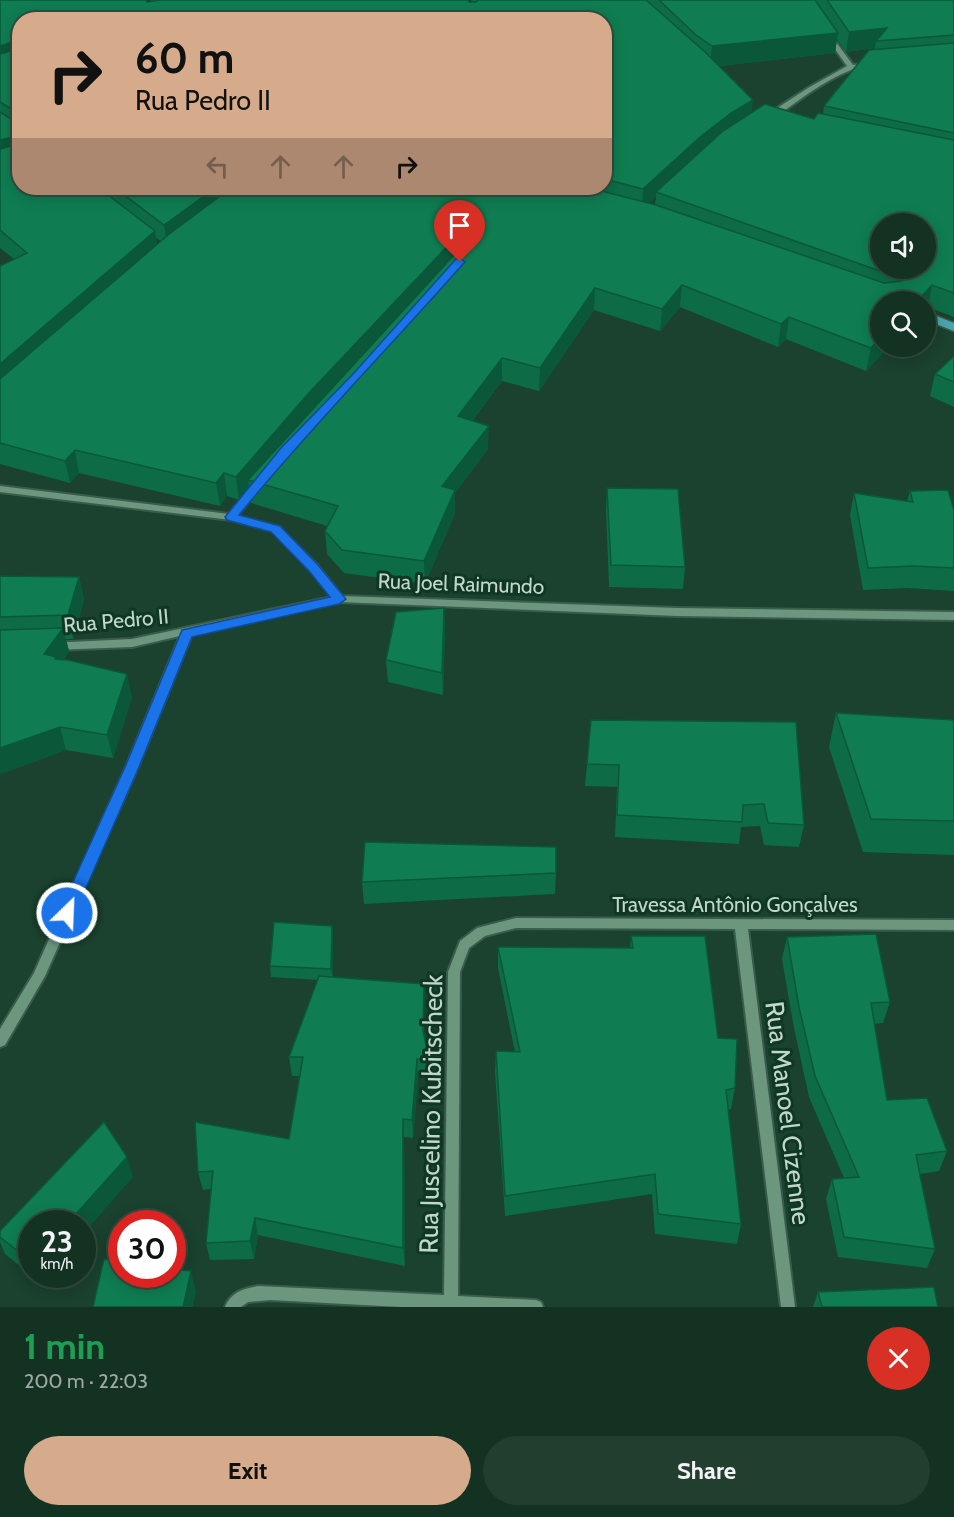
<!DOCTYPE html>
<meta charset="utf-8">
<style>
body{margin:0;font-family:Cabin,sans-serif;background:#213e2f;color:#f1f3f6;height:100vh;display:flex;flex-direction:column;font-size:22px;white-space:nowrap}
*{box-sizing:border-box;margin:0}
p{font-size:20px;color:#9daaa5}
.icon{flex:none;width:33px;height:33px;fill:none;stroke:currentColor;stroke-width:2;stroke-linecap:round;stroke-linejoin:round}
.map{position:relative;height:1307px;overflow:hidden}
.details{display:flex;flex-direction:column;background:#143222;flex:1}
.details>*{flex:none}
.guide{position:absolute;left:12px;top:12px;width:600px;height:183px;border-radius:24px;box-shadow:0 3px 15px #0003,0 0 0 2px #334d40;background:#d6ab8b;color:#111;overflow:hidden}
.buttons{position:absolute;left:870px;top:213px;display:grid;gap:12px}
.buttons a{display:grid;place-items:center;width:66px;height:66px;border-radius:50%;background:#143222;box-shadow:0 3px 15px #0003,0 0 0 2px #334d40;font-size:30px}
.speed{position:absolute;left:18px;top:1210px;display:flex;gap:12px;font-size:30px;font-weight:700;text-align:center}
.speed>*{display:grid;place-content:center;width:78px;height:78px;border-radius:50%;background:#143222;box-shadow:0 3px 15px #0003,0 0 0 2px #334d40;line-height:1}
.speed small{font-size:15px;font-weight:400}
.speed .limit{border:9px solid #d22;background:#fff;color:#111}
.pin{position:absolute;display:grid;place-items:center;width:51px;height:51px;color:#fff;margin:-62px -26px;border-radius:50% 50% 50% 0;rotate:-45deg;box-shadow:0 0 6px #0007}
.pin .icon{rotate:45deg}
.me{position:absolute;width:66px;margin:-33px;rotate:24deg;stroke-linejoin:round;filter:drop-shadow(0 0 4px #0008)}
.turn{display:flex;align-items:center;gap:21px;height:126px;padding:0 24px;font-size:27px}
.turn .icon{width:78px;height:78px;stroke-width:2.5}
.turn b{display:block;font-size:42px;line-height:51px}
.lanes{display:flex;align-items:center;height:57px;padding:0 24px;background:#0003;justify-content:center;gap:30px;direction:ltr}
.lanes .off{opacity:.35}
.round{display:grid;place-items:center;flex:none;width:63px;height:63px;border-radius:32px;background:#213e2f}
.summary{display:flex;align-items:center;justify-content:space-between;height:102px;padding:0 24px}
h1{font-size:36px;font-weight:700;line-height:45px;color:#1e9e55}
.cta{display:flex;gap:12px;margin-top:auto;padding:12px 24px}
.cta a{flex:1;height:69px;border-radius:36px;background:#d6ab8b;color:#111;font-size:24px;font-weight:700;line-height:69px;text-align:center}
.cta a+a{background:#213e2f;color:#f1f3f6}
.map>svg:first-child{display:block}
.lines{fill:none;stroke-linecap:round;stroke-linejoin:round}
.minor-casing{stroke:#3a5c4c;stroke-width:4}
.major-casing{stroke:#3a5c4c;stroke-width:3}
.minor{fill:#6c967e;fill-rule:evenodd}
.major{fill:#4aa4ae;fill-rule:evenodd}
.wall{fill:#0d6c46;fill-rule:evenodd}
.shaded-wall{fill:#0a5839}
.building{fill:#0f7d51;stroke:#0a5839;stroke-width:1.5;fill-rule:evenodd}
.route{fill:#1a73e8;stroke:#114b97;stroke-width:1.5}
.labels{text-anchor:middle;stroke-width:6;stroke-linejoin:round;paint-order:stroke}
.street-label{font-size:21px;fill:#c2d7ca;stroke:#0e3724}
.near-street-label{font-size:26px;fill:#c2d7ca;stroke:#0e3724}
</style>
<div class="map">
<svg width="954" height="1307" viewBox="0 0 954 1307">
<rect width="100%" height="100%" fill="#1a422e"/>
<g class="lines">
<defs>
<g id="minor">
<path d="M 826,34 L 830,34 L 853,65 L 870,63 L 873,65 C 867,69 858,67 851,70 C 823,81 798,101 774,118 L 768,118 L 768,114 L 808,88 L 847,66 L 825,35 Z"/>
<path d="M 258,481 L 263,484 L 237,516 L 279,527 L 318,566 L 342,596 L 677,608 L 954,612 L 954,620 L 677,616 L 339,602 L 192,634 L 138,767 L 45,976 L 5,1045 L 0,1047 L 0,1029 L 34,973 L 126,767 L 180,636 L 132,647 L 53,650 L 48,646 L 49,643 L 132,639 L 332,597 L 310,570 L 273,531 L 231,520 L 0,492 L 0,486 L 229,514 L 255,482 Z"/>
<path d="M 516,918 L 954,920 L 954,930 L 748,929 L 795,1307 L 781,1307 L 735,929 L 516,928 L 485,936 L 469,948 L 460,972 L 458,1296 L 536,1300 L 541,1302 L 543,1307 L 401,1307 L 270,1300 L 248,1302 L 241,1307 L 225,1307 C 231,1292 244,1288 259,1286 L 444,1295 L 448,972 L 460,941 L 477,928 Z"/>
</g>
<path id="major" d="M 926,312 L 954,323 L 954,331 L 926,320 Z"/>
</defs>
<use href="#minor" class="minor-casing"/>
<use href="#major" class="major-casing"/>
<use href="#minor" class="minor"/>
<use href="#major" class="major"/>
</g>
<g class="wall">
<path d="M 0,0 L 147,2 L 151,1 L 151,0 L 468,0 L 469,2 L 472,2 L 471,0 L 954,0 L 954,317 L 928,307 L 926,309 L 926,302 L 866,371 L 786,339 L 778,347 L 680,307 L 660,331 L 594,310 L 539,391 L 502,381 L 472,421 L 488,449 L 455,493 L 455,513 L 425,584 L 344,573 L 327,554 L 325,531 L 327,526 L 251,503 L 249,487 L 239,500 L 227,496 L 220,506 L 79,473 L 70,483 L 0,464 L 0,266 L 14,259 L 0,248 ZM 20,20 L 604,20 L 604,188 L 20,188 ZM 837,39 L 846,52 L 875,48 L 874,50 L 824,106 L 823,114 L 814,119 L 752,113 L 719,66 L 835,53 ZM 656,197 L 655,204 L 649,203 ZM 156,238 L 161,241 L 157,245 Z"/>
<path d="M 954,356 L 954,407 L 930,396 L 935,374 Z"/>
<path d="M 607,488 L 685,567 L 683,589 L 609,587 L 606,510 Z"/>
<path d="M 910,491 L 954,510 L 954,591 L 907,588 L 863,590 L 850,515 L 854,493 L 907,501 Z"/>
<path d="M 0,576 L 79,577 L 84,600 L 73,639 L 66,639 L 69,651 L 63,660 L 132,697 L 113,758 L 66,750 L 0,774 Z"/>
<path d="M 444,608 L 445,630 L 443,695 L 388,682 L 386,660 Z"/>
<path d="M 836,713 L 954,720 L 954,855 L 863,852 L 829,747 Z"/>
<path d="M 796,722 L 804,825 L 799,847 L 764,845 L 760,826 L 741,827 L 739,844 L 615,837 L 617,787 L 585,786 L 587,764 Z"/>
<path d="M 556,873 L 555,894 L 364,904 L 362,882 Z"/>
<path d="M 332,926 L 333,938 L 333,977 L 424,984 L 424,1036 L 429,1059 L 430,1077 L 418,1077 L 413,1138 L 404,1137 L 405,1266 L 258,1235 L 254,1259 L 210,1260 L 206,1243 L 211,1189 L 203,1190 L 198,1172 L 289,1139 L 300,1076 L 292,1076 L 289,1057 L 318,980 L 271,977 L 270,966 Z"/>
<path d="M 631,936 L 718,1038 L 735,1088 L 731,1109 L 728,1110 L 741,1224 L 737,1244 L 655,1234 L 652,1194 L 505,1216 L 495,1072 L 496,1051 L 515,1052 L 498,968 L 498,947 L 630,948 Z"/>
<path d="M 787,937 L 890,1002 L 883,1023 L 874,1024 L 887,1100 L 947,1151 L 939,1171 L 920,1174 L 935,1249 L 927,1268 L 838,1257 L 826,1199 L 832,1179 L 844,1178 L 809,1097 L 794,1028 L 782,959 Z"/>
<path d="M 133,1177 L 32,1224 L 32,1275 L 47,1275 L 40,1282 L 5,1254 L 0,1242 L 0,1231 Z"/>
<path d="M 818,1292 L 938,1307 L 813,1307 Z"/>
</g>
<g class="shaded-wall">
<path d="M 887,28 L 876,41 L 875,48 L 846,52 L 849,32 Z"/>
<path d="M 838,33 L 835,53 L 710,67 L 712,46 Z"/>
<path d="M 15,41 L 19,61 L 0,67 L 0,46 Z"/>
<path d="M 753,100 L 751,121 L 656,192 L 656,197 L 642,210 L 643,189 L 700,137 L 731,113 Z"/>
<path d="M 17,136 L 20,148 L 0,163 L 0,140 Z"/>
<path d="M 215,188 L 246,188 L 167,246 L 164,225 Z"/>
<path d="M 155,231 L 158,253 L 0,391 L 0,364 Z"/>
<path d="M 457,236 L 457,258 L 248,480 L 249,487 L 239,500 L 236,477 L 308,394 Z"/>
<path d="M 682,285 L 680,307 L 660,331 L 662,309 Z"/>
<path d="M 932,285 L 928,307 L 926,309 L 926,302 L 916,302 Z"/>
<path d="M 595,288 L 594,310 L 539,391 L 540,368 Z"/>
<path d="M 789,317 L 786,339 L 778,347 L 781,324 Z"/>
<path d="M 880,338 L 880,346 L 890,346 L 866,371 L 871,348 Z"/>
<path d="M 502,358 L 502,381 L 458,439 L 458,416 Z"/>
<path d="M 489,426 L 488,449 L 455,493 L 455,513 L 425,584 L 424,561 L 442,486 Z"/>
<path d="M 75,450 L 79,473 L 70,483 L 65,461 Z"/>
<path d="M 224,473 L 227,496 L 220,506 L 216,483 Z"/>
<path d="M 79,577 L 84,600 L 73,639 L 68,615 Z"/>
<path d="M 444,608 L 445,630 L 443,695 L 442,673 Z"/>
<path d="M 63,628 L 69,651 L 58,666 L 44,654 Z"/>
<path d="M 127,674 L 132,697 L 113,758 L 107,735 Z"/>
<path d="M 60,727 L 66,750 L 0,774 L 0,748 Z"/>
<path d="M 332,926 L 333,938 L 333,980 L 331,969 Z"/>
<path d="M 424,984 L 424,1050 L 423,1031 Z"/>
<path d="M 417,1059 L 418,1077 L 413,1138 L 412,1120 Z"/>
<path d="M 403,1119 L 404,1137 L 405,1266 L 403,1248 Z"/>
<path d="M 127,1157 L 133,1177 L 82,1235 L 82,1224 L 67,1224 Z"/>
<path d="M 255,1218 L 258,1235 L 254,1259 L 250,1241 Z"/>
<path d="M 191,1271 L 196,1291 L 193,1307 L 183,1307 Z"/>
<path d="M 37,1275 L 47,1275 L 40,1282 Z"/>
</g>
<g class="building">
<path d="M 0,0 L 146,0 L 147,2 L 160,0 L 468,0 L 469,2 L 476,2 L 478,0 L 646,0 L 705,52 L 753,100 L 731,113 L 700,137 L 643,189 L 604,179 L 604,20 L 20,20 L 20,188 L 99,188 L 155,231 L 0,364 L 0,266 L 27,253 L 0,230 L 0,149 L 16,145 L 17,136 L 0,140 L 0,112 L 14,121 L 17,121 L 18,113 L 0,102 L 0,54 L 17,49 L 18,43 L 15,41 L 0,46 Z"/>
<path d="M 659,0 L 815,0 L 838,33 L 712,46 L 696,35 Z"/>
<path d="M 827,0 L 954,0 L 954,35 L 876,41 L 887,28 L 849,32 Z"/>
<path d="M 954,43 L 954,133 L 824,106 L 869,50 Z"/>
<path d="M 765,104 L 814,119 L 818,113 L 954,140 L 954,293 L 932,285 L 916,302 L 880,302 L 880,338 L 871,348 L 789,317 L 781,324 L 682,285 L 662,309 L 595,288 L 540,368 L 502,358 L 458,416 L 489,426 L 442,486 L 455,490 L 424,561 L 342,550 L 325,531 L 338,506 L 248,480 L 466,242 L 465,237 L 457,236 L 308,394 L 236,477 L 224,473 L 216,483 L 75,450 L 65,461 L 0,443 L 0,379 L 168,235 L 231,188 L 590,188 L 656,205 L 884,283 L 901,281 L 900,278 L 656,192 L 723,131 ZM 880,224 L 926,224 L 926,268 L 880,268 Z"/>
<path d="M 115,188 L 215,188 L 164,225 Z"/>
<path d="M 954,356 L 954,382 L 935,374 Z"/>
<path d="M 607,488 L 678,489 L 685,567 L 611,565 Z"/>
<path d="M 948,490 L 954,510 L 954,568 L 913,566 L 868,568 L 854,493 L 913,502 L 910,491 Z"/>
<path d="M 0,576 L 79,577 L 68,615 L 0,617 Z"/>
<path d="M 444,608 L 442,673 L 386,660 L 396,612 Z"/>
<path d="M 63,628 L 44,654 L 56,657 L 55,659 L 68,660 L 127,674 L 107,735 L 60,727 L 0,748 L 0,630 Z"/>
<path d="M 836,713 L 954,720 L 954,821 L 871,819 Z"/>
<path d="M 591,720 L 796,722 L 804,825 L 768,823 L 764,804 L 743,805 L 742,822 L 617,815 L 619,765 L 587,764 Z"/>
<path d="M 365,842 L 556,847 L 556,873 L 362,882 Z"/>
<path d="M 274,922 L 332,926 L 331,969 L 270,966 Z"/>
<path d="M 876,934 L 890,1002 L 871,1003 L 887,1100 L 927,1098 L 947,1151 L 916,1155 L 935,1249 L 844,1237 L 832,1179 L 859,1177 L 815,1076 L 799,1007 L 787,937 Z"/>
<path d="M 631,936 L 705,936 L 718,1038 L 737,1039 L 735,1088 L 726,1090 L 741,1224 L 658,1214 L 655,1174 L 505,1196 L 496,1051 L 520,1052 L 498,947 L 633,948 Z"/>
<path d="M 319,976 L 424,984 L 423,1031 L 429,1059 L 417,1059 L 412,1120 L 403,1119 L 403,1248 L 255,1218 L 250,1241 L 206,1243 L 213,1171 L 198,1172 L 195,1122 L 289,1139 L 303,1057 L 289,1057 Z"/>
<path d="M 104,1122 L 127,1157 L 67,1224 L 32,1224 L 32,1262 L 0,1237 L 0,1231 Z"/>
<path d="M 104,1259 L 122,1262 L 122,1275 L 172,1275 L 172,1269 L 191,1271 L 183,1307 L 93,1307 Z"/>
<path d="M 934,1287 L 938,1307 L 822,1307 L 818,1292 Z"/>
</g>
<path class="route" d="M 460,258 L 465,262 L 463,264 C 389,348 310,428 239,515 L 280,526 L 318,565 L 346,599 L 339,604 L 192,637 L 139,767 L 75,913 L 73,918 L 67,920 L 61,918 L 59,913 L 125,767 L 182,630 L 330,597 L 309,571 L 271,532 L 227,520 L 225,517 L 281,448 L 354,373 L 456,259 Z"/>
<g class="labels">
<g class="street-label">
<text transform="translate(461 584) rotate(2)" y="7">Rua Joel Raimundo</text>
<text transform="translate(116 621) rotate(-5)" y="7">Rua Pedro II</text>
<text x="735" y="912">Travessa Antônio Gonçalves</text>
</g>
<g class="near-street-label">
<text transform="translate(788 1113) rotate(83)" y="9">Rua Manoel Cizenne</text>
<text transform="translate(431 1114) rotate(-89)" y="9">Rua Juscelino Kubitscheck</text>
</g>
</g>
</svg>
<div class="buttons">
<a><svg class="icon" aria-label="sound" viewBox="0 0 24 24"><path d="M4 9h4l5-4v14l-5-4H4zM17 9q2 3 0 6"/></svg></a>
<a><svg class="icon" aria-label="search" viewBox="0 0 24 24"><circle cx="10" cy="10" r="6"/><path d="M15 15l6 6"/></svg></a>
</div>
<div class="speed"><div>23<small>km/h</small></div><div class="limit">30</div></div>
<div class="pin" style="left:460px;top:262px;background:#d93025"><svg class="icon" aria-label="arrive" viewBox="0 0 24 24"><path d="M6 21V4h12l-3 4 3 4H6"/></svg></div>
<svg class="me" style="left:67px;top:913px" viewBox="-20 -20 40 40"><circle r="17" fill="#1a73e8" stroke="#fff" stroke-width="3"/><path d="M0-11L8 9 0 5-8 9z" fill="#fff"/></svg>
<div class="guide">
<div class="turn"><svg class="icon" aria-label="right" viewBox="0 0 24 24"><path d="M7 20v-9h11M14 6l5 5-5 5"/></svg><div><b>60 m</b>Rua Pedro II</div></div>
<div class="lanes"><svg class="icon off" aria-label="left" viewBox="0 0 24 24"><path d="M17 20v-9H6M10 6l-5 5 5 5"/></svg><svg class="icon off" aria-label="ahead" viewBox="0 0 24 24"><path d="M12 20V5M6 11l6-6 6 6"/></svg><svg class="icon off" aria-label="ahead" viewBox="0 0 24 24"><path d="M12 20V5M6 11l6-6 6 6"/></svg><svg class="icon" aria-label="right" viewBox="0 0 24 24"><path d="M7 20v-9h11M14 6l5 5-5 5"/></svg></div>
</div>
</div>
<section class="details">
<div class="summary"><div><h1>1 min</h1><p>200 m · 22:03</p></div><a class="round" style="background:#d93025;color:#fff"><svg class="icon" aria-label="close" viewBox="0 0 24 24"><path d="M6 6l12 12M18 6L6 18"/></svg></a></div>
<div class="cta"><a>Exit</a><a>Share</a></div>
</section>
